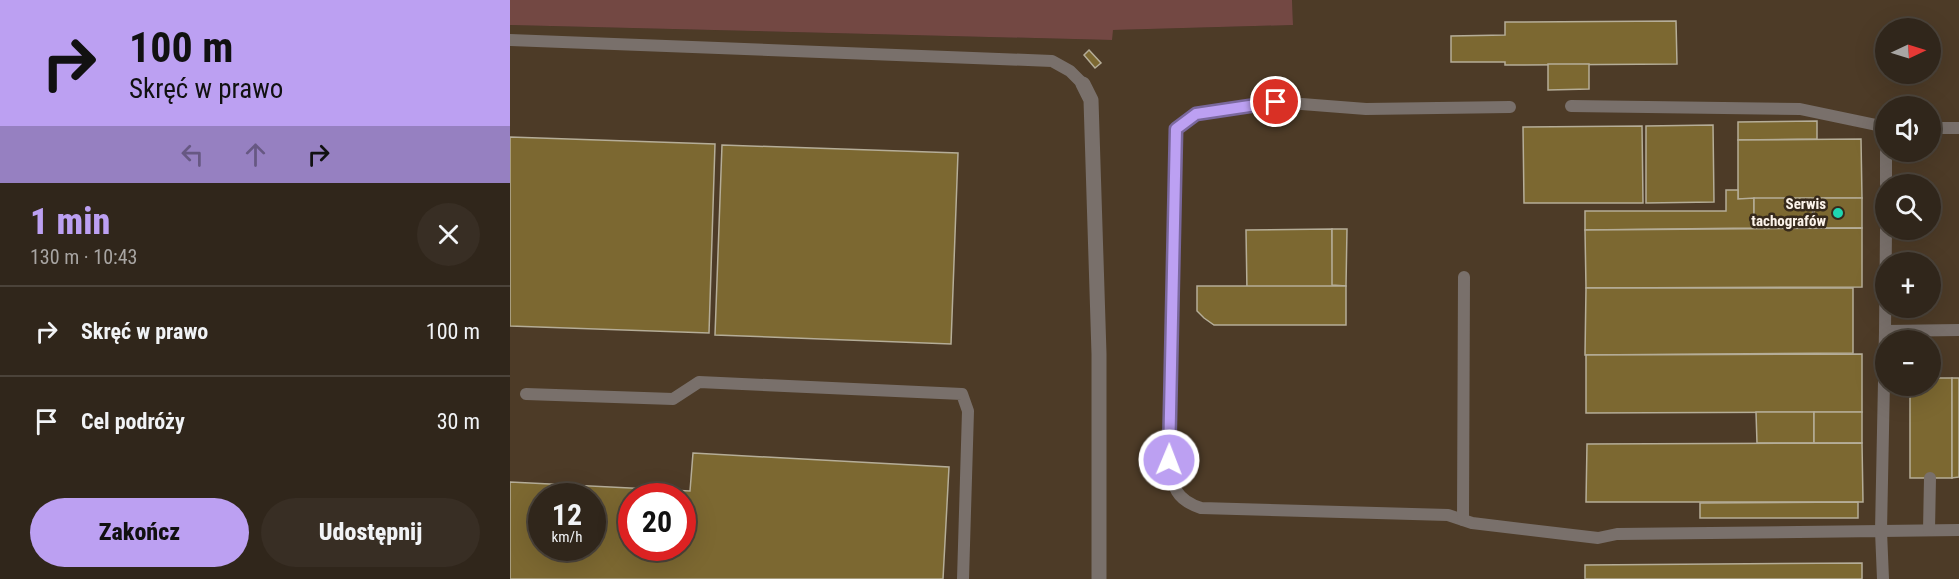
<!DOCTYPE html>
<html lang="pl">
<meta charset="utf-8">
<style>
body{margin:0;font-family:"Roboto Condensed",sans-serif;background:#382e24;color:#f1f3f6;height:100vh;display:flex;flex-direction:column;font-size:22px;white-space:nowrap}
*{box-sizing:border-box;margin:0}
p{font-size:20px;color:#a8a5a3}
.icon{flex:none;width:33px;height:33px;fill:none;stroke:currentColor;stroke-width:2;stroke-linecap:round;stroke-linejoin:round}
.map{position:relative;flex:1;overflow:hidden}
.details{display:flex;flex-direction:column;background:#30261b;width:510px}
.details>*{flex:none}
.top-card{background:#bca0f2;color:#111;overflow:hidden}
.needle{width:39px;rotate:86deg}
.fabs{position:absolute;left:1365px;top:18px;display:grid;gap:12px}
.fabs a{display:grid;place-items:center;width:66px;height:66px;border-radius:50%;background:#30261b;box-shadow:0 6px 24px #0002,0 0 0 2px #4b433a;font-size:30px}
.speed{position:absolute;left:18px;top:483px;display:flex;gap:12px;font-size:30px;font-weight:700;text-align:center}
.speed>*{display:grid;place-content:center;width:78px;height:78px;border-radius:50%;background:#30261b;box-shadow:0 6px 24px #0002,0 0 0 2px #4b433a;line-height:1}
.speed small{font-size:15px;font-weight:400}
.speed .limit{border:9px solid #d22;background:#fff;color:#111}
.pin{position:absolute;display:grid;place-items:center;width:51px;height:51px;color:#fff;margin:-26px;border:3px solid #fff;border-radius:50%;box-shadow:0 2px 6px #0007}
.me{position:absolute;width:66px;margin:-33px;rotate:1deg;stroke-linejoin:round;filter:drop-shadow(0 0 4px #0008)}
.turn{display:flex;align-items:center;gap:21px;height:126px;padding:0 30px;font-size:27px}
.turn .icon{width:78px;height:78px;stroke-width:2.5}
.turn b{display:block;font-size:42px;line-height:51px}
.lanes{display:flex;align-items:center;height:57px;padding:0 30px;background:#0003;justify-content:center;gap:30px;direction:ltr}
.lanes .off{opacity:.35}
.round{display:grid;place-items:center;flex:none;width:63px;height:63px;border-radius:32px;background:#382e24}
.head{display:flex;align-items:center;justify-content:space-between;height:102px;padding:0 30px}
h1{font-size:36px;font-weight:800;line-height:45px;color:#bca0f2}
.cta{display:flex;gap:12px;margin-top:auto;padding:12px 30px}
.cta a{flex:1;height:69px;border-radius:36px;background:#bca0f2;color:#111;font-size:24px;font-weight:800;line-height:69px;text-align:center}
.cta a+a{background:#382e24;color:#f1f3f6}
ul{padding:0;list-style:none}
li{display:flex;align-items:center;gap:18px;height:90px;padding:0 30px;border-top:2px solid #4b433a}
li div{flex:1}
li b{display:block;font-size:22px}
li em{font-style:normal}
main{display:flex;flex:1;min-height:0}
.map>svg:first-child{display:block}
.built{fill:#4d3b27;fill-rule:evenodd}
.green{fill:#734843}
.building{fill:#7c6831;stroke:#b5ad98;stroke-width:1.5;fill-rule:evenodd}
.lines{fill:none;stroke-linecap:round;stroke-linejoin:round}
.service{stroke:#79706b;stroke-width:12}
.minor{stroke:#79706b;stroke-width:15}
.route-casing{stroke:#7a689d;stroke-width:15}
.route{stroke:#bca0f2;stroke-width:10}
.poi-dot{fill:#1fd5b0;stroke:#36291b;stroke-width:2}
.labels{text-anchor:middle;stroke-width:5;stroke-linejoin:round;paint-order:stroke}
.poi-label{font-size:15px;font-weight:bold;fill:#fcf3ea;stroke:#36291b;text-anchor:end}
</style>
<main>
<section class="details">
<div class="top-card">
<div class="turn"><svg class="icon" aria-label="right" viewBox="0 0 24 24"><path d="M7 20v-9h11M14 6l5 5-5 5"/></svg><div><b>100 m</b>Skręć w prawo</div></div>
<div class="lanes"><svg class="icon off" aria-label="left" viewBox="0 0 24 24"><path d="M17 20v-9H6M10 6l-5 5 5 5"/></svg><svg class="icon off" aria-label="ahead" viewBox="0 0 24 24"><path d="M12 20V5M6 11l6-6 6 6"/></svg><svg class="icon" aria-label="right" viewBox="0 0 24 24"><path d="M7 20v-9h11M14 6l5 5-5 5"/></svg></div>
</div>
<div class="head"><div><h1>1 min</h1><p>130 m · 10:43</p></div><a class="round"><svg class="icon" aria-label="close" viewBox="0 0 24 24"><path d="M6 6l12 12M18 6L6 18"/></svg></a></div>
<ul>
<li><svg class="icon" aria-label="right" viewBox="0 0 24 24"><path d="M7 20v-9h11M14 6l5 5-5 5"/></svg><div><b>Skręć w prawo</b></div><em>100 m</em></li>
<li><svg class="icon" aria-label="arrive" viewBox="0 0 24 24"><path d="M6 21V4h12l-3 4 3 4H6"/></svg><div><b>Cel podróży</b></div><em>30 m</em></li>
</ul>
<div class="cta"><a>Zakończ</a><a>Udostępnij</a></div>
</section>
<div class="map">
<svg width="1449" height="579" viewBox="0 0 1449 579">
<rect width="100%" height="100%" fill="#403324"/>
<path class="built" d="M 782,0 L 1449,0 L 1449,579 L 0,579 L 0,25 L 602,40 L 602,30 L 783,25 ZM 1376,28 L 1420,28 L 1420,74 L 1376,74 ZM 1376,106 L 1420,106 L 1420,152 L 1376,152 ZM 1376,184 L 1420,184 L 1420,230 L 1376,230 ZM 1376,262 L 1420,262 L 1420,308 L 1376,308 ZM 1376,340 L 1420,340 L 1420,386 L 1376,386 ZM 32,496 L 82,496 L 82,548 L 32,548 ZM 122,496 L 172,496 L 172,548 L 122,548 Z"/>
<path class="green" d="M 0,0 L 782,0 L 783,25 L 603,30 L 602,40 L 0,25 Z"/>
<g class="building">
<path d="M 1166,21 L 1167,64 L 995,65 L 995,62 L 941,62 L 941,36 L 995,35 L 995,22 Z"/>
<path d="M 579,50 L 591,63 L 585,68 L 574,55 Z"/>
<path d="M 1038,64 L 1079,64 L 1079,89 L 1038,90 Z"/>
<path d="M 1307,121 L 1307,139 L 1228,140 L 1228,122 Z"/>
<path d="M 1203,125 L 1204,202 L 1136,203 L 1136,126 Z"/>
<path d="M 1132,126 L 1133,203 L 1014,203 L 1013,127 Z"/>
<path d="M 0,137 L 205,144 L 199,333 L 0,326 Z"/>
<path d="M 1351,139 L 1352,198 L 1228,199 L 1228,140 Z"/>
<path d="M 212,145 L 448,153 L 441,344 L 205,335 Z"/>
<path d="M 1216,190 L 1228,190 L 1228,199 L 1244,198 L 1244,228 L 1075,230 L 1075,211 L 1216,211 Z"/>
<path d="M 1244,198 L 1302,198 L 1303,228 L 1244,228 Z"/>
<rect x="1304" y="198" width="48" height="30"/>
<path d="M 1352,228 L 1352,287 L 1076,288 L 1075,230 Z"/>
<path d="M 822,229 L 823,292 L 737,292 L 736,230 Z"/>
<path d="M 822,229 L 837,229 L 836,286 L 822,285 Z"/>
<path d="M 687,286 L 836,286 L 836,325 L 704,325 L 694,318 L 687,311 Z"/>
<path d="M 1076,288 L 1343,288 L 1343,353 L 1075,355 Z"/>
<path d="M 1352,354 L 1352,412 L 1076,413 L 1076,355 Z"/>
<path d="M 1420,378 L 1442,378 L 1442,478 L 1400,478 L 1400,386 L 1420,386 Z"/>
<path d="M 1442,378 L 1449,378 L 1449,477 L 1442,478 Z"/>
<path d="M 1246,412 L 1304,412 L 1304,443 L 1247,443 Z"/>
<rect x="1304" y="412" width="48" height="31"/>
<path d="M 1352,443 L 1353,502 L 1076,502 L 1077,444 Z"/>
<path d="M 183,453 L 439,467 L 433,579 L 0,579 L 0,482 L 180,491 ZM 32,496 L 82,496 L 82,548 L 32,548 ZM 122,496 L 172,496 L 172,548 L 122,548 Z"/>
<path d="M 1348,502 L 1348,518 L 1190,518 L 1190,503 Z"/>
<path d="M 1352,563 L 1352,579 L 1075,579 L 1075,565 Z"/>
</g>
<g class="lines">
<g class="service">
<path d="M 0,40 L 542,61 L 560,71 L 573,84"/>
<path d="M 1061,106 L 1290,109 L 1376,127"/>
<path d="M 1000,107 L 856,109 L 766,102 L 686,114 L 666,128 L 659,460 C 663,486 664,499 691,508 L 938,515 L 962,523 L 1088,538 L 1107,534 L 1371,531 L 1373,579"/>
<path d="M 1420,128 L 1449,128"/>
<path d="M 1376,184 L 1376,152"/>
<path d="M 1449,330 L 1375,331 L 1371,531 L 1449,530"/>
<path d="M 1375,331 L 1376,230"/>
<path d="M 16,394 L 163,399 L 189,382 L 452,394 L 458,411 L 453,579"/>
<path d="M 953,520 L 954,277"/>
<path d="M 1419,530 L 1420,478"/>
</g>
<path class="minor" d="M 573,84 L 581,100 L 589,354 L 589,579"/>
</g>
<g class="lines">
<defs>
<path id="route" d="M 659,460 L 666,129 L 686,114 L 766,102"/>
</defs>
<use href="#route" class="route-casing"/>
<use href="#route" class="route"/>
</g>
<circle class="poi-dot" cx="1328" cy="213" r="6"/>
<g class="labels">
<g class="poi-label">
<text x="1316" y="209">Serwis<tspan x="1316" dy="17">tachografów</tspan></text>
</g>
</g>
</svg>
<div class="fabs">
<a><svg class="needle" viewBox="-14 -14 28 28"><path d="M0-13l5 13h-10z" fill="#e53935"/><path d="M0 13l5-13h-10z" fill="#a8a5a3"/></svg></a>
<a><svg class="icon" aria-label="sound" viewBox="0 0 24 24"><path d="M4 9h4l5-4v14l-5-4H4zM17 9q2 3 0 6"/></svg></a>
<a><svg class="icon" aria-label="search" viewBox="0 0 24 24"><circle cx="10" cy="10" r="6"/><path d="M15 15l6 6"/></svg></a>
<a>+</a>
<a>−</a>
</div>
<div class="speed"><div>12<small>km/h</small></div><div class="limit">20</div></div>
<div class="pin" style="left:766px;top:102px;background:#d93025"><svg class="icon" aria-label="arrive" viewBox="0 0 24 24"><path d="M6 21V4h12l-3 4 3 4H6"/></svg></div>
<svg class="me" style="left:659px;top:460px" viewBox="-20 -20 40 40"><circle r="17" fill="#bca0f2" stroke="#fff" stroke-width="3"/><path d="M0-11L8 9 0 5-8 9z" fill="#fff"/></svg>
</div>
</main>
